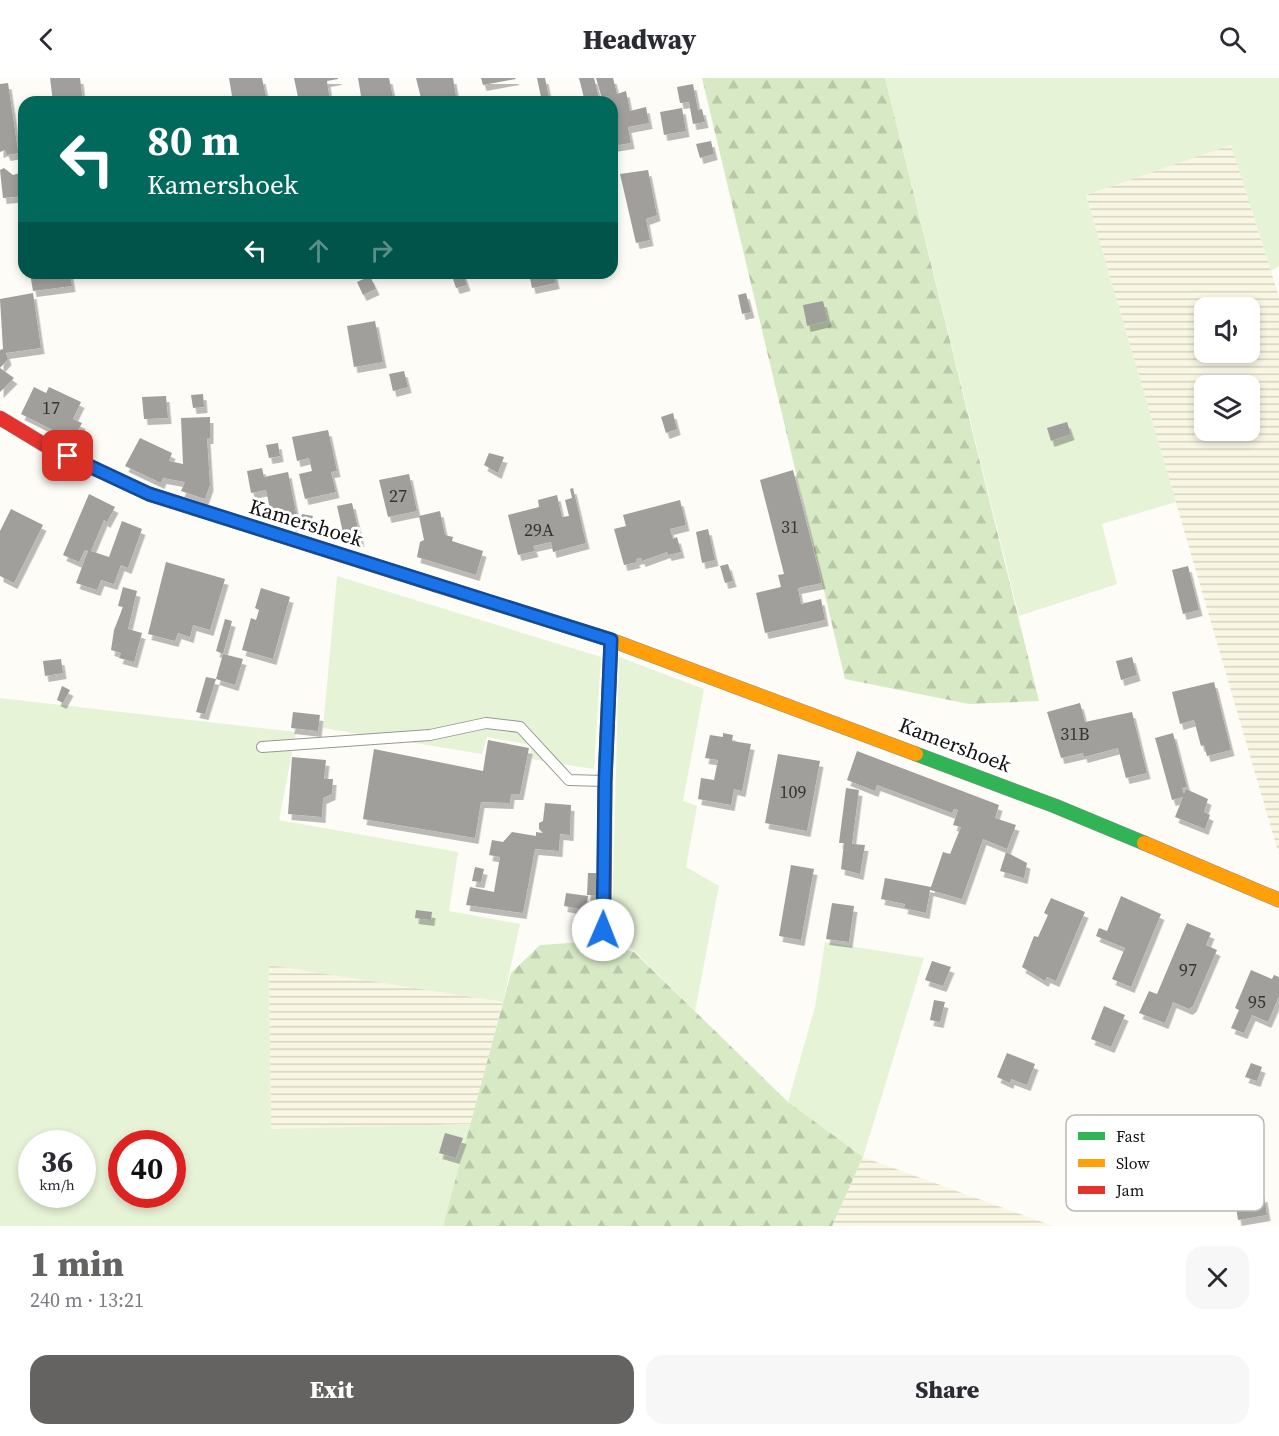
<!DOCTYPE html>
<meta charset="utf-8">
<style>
body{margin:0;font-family:"Source Serif 4",serif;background:#f7f7f7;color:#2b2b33;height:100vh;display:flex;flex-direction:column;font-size:22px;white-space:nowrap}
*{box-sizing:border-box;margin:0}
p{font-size:20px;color:#7c7c81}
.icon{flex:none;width:33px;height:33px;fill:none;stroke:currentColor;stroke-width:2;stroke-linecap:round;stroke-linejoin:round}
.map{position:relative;height:1148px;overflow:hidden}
.details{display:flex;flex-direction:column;background:#fff;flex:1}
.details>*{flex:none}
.banner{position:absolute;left:18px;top:18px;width:600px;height:183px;border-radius:18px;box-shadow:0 3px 9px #0003;background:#00695c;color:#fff;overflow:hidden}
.tools{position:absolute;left:1194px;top:219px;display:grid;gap:12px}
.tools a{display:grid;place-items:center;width:66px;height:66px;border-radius:12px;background:#fff;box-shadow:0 3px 9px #0003;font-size:30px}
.speed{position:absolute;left:18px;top:1052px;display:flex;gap:12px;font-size:30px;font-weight:700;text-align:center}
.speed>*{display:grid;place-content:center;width:78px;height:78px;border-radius:50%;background:#fff;box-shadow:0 3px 9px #0003;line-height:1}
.speed small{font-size:15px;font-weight:400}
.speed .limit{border:9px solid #d22;background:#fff;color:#111}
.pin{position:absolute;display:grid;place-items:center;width:51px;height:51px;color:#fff;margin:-26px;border-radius:12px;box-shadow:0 3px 9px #0006}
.me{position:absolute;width:66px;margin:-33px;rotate:1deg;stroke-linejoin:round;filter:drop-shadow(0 0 4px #0008)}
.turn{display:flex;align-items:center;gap:21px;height:126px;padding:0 30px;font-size:27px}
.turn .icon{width:78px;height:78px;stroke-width:2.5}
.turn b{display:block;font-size:42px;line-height:51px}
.lanes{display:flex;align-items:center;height:57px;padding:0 30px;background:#0003;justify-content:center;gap:30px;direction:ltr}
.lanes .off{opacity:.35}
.round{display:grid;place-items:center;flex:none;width:63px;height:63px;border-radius:18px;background:#f7f7f7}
.headline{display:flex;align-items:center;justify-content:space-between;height:102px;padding:0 30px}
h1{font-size:36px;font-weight:800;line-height:45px;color:#646362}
.cta{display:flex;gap:12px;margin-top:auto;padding:12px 30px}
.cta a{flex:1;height:69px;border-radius:18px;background:#646362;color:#fff;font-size:24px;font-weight:800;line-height:69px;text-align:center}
.cta a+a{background:#f7f7f7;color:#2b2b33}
header{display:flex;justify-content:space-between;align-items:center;height:78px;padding:0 30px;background:#fff;font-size:27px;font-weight:800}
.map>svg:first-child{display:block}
.farmland{fill:url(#farmland-rules);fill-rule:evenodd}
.grass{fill:#e7f3d7;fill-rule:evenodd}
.forest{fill:url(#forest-firs)}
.building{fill:#a19f9c;filter:url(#shadow)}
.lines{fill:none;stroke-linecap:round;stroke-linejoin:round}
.lane-casing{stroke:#979795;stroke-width:12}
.fast-casing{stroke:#8e8d8b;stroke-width:15}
.slow-casing{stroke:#8e8d8b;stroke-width:15}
.jam-casing{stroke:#8e8d8b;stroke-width:15}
.lane{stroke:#fffffe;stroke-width:10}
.fast{stroke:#30b455;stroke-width:14}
.slow{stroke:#ff9f0a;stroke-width:14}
.jam{stroke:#e5322d;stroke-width:14}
.route-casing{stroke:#114b97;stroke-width:15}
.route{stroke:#1a73e8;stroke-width:10}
.labels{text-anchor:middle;stroke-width:6;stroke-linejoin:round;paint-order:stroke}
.number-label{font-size:18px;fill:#353434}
.street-label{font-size:21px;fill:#111;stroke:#fff}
.key{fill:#fff;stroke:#b8b8b8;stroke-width:1.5}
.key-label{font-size:16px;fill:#111}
</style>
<header><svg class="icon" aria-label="back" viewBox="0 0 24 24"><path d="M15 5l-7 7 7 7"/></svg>Headway<svg class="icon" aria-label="search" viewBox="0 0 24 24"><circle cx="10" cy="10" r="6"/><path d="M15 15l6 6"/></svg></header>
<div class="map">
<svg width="1279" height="1148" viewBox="0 0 1279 1148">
<defs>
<pattern id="farmland-rules" width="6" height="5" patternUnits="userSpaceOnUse" patternTransform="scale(1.5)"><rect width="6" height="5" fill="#f9f7e4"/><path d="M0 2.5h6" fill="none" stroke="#d4d3c3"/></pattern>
<pattern id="forest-firs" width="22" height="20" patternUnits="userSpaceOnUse" patternTransform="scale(1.5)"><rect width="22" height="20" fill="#d8eac5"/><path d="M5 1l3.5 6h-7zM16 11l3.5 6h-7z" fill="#b8c8a8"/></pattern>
<filter id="shadow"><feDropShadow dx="3.5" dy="6" stdDeviation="0" flood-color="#0004"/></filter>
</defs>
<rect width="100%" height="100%" fill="#fdfcf7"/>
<g class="farmland">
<path d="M 1231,66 L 1279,219 L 1279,777 L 1086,117 ZM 1204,230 L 1250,230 L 1250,274 L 1204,274 ZM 1204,308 L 1250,308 L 1250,352 L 1204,352 Z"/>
<path d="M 269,886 L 503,924 L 471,1046 L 271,1052 Z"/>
<path d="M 863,1079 L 1053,1148 L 832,1148 Z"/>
</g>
<g class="grass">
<path d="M 885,0 L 1279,0 L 1279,188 L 1271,193 L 1231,67 L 1086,117 L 1176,424 L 1102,446 L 1117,506 L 1019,538 Z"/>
<path d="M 337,498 L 601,579 L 594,691 L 531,681 L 531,667 L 487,659 L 482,676 L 323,650 Z"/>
<path d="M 619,579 L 704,611 L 683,723 L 697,728 L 686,789 L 719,808 L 695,933 L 619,858 L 612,841 Z"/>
<path d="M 0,620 L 296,654 L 279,742 L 458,774 L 449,833 L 520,846 L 503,924 L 269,887 L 271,1051 L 471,1046 L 443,1148 L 0,1148 ZM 32,1065 L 82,1065 L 82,1116 L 32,1116 ZM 122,1065 L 172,1065 L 172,1116 L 122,1116 Z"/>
<path d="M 825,864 L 924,880 L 863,1079 L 788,1024 L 815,929 Z"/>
</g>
<g class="forest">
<path d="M 702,0 L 885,0 L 1039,623 L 969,626 L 845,601 Z"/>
<path d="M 585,864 L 634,874 L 788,1024 L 863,1079 L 832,1148 L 443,1148 L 511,895 L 540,867 Z"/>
</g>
<g class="building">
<path d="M 50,0 L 80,0 L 83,24 L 53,24 Z"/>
<path d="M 229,0 L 262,0 L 267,24 L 233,24 Z"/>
<path d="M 294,0 L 338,0 L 338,1 L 327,3 L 330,24 L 299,24 Z"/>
<path d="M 358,0 L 389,0 L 394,24 L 362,24 Z"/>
<path d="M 416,0 L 453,0 L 457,24 L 422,24 Z"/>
<path d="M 481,0 L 515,0 L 516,1 L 483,7 Z"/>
<path d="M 537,0 L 545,0 L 550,24 L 542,24 Z"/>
<path d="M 579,0 L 594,0 L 600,24 L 585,24 Z"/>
<path d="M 596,0 L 613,0 L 617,16 L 626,13 L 630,33 L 646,29 L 649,45 L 628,49 L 631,65 L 612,68 L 612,24 L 603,24 Z"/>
<path d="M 8,5 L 18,73 L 24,73 L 24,83 L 19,84 L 19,75 L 7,77 L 5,72 L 0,74 L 0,6 Z"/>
<path d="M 693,6 L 698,32 L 702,31 L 705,44 L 693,46 L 689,24 L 680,25 L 677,9 Z"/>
<path d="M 682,30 L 686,53 L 664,57 L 660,34 Z"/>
<path d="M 711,63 L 714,76 L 700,80 L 696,66 Z"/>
<path d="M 4,90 L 13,97 L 20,95 L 24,118 L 3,120 L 0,92 Z"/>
<path d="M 648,92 L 657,137 L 646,141 L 650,162 L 636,165 L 620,96 Z"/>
<path d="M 30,195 L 70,195 L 72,208 L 33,213 Z"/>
<path d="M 451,195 L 463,195 L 467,207 L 456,210 Z"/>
<path d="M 529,195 L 554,195 L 556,205 L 532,210 Z"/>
<path d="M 370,198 L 376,211 L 363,217 L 357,204 Z"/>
<path d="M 33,215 L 41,270 L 6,275 L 8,281 L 0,290 L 14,300 L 0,314 L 0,272 L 3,271 L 0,221 Z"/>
<path d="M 746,215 L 751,234 L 742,236 L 738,217 Z"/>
<path d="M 823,223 L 828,243 L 807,248 L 803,227 Z"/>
<path d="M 375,243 L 383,284 L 354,289 L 347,248 Z"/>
<path d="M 404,293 L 408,309 L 393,313 L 389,296 Z"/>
<path d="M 34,309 L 46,315 L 49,309 L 81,324 L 73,341 L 82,345 L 73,362 L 21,336 Z"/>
<path d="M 203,316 L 204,329 L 193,330 L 191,317 Z"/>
<path d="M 166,318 L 168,340 L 144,341 L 142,319 Z"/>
<path d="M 673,335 L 677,351 L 666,355 L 661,339 Z"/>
<path d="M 210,339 L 210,360 L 207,360 L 210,407 L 205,421 L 181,413 L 185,404 L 163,400 L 161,405 L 125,388 L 140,360 L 172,375 L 169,383 L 183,386 L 181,340 Z"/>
<path d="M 1067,344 L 1071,356 L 1051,363 L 1047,350 Z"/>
<path d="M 328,352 L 337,393 L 331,394 L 336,414 L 305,421 L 299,396 L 312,393 L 309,380 L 297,383 L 292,359 Z"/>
<path d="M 278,365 L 280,378 L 269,380 L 266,367 Z"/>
<path d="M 489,375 L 504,379 L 498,395 L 484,387 Z"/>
<path d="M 262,390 L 264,399 L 288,394 L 296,435 L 293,450 L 290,436 L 272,440 L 266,412 L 251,415 L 247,393 Z"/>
<path d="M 793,392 L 822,505 L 798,510 L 801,526 L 821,521 L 825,542 L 765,555 L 756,515 L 781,509 L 778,497 L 784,496 L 760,402 Z"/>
<path d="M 409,396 L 417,433 L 388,439 L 379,402 Z"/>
<path d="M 573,410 L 586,465 L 553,474 L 551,464 L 533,468 L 535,473 L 518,477 L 508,437 L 539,429 L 538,422 L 557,417 L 562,439 L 569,438 L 565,422 L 572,420 L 570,411 Z"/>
<path d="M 89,416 L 115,429 L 107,444 L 104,442 L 91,473 L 109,479 L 122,443 L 142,451 L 128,490 L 121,487 L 114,506 L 101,502 L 97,512 L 76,505 L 88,473 L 85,472 L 79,484 L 63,477 Z"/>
<path d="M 680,422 L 686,447 L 670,451 L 673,461 L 677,459 L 681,474 L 668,477 L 667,474 L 642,483 L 641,480 L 636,481 L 637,484 L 624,487 L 614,451 L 626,448 L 623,437 Z"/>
<path d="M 352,425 L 361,463 L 344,459 L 337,428 Z"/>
<path d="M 11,431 L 43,447 L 14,505 L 0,498 L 0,453 Z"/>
<path d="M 440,433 L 445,457 L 453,459 L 452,463 L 483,473 L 476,497 L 417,479 L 420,464 L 424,462 L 419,438 Z"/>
<path d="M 302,436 L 313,438 L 310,447 L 299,444 Z"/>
<path d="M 708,451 L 715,482 L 702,485 L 696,454 Z"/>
<path d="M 166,484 L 225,501 L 210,552 L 193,547 L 190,559 L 178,555 L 175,563 L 148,556 Z"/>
<path d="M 728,486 L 733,503 L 725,505 L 720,488 Z"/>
<path d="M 1188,488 L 1199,532 L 1183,536 L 1172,492 Z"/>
<path d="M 123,509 L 137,513 L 128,551 L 142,555 L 134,584 L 119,580 L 121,575 L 111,572 L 114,552 L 123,529 L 118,528 Z"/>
<path d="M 261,510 L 290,519 L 273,581 L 242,572 L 251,540 L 256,542 L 259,532 L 255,530 Z"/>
<path d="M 225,541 L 232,543 L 223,576 L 216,573 Z"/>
<path d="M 223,576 L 243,581 L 235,607 L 216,601 Z"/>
<path d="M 1132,579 L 1137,597 L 1121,602 L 1116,583 Z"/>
<path d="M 61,581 L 63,595 L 45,598 L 43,583 Z"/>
<path d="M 206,599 L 216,601 L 205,636 L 196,634 Z"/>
<path d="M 1214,604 L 1231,672 L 1207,678 L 1204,667 L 1201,668 L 1194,642 L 1180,646 L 1172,614 Z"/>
<path d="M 62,608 L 70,612 L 63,625 L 57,622 Z"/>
<path d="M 1080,625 L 1085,644 L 1132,634 L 1147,695 L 1126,700 L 1118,670 L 1084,679 L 1083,675 L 1061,680 L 1047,634 Z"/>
<path d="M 293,634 L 320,637 L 318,653 L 291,650 Z"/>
<path d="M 723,655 L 733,657 L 732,663 L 751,666 L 742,713 L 734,711 L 731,727 L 698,721 L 701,700 L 714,702 L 718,682 L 705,680 L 710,657 L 723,659 Z"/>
<path d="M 1173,655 L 1187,709 L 1182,710 L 1184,716 L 1186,711 L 1208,721 L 1204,734 L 1210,737 L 1205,751 L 1175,739 L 1183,719 L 1172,722 L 1155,660 Z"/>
<path d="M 488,662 L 529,670 L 520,716 L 511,716 L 510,725 L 481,724 L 475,760 L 363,741 L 374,671 L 483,693 Z"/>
<path d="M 857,673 L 999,727 L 995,740 L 1016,747 L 1007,771 L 983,761 L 962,821 L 930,812 L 926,835 L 904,830 L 905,826 L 881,821 L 885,800 L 931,809 L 943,774 L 950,776 L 961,749 L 953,747 L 958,732 L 954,731 L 952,735 L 877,707 L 875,713 L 847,702 Z"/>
<path d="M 778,676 L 820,683 L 807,753 L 765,745 Z"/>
<path d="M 292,679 L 326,682 L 324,701 L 333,701 L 332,716 L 323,720 L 322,739 L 288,736 Z"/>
<path d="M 846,710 L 859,712 L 852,766 L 865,767 L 860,796 L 841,791 L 844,765 L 839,765 Z"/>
<path d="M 545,725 L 571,727 L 570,757 L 560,756 L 559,773 L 535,771 L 523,835 L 466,827 L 470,809 L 494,814 L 500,779 L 489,777 L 492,762 L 503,764 L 512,754 L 536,758 L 536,754 L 543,755 L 539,751 L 539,745 L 543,743 Z"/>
<path d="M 1006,774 L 1027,785 L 1024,800 L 1000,793 Z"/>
<path d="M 791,787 L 814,791 L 801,862 L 779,858 Z"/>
<path d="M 475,789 L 484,791 L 481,804 L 472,803 Z"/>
<path d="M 588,795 L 596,795 L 596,817 L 587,817 Z"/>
<path d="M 566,815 L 588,818 L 586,832 L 564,828 Z"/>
<path d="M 1121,818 L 1161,836 L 1131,909 L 1112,901 L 1125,870 L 1096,858 L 1099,850 L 1107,853 Z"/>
<path d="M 1051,820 L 1085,834 L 1056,903 L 1047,899 L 1045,903 L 1022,889 L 1034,858 L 1038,859 L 1048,837 L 1044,835 Z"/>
<path d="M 832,825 L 854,828 L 849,864 L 826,861 Z"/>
<path d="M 416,832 L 432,834 L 431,842 L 415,840 Z"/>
<path d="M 1187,845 L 1211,855 L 1206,867 L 1217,872 L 1193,928 L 1189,931 L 1173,924 L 1165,945 L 1139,935 L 1149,913 L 1157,916 Z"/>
<path d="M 932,883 L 951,889 L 943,908 L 925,902 Z"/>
<path d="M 1251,892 L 1272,901 L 1274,897 L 1279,899 L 1279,918 L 1268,944 L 1252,937 L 1244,955 L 1231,950 L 1239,932 L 1235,930 Z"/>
<path d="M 934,922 L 945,924 L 940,944 L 930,942 Z"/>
<path d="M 1104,928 L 1125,937 L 1111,969 L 1091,961 Z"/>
<path d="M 1007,975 L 1035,986 L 1027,1007 L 1011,1001 L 1010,1005 L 997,999 Z"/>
<path d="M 1251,985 L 1262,989 L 1257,1003 L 1245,999 Z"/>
<path d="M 445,1055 L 463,1060 L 456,1080 L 439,1075 Z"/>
<path d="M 1264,1118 L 1267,1137 L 1238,1142 L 1235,1122 Z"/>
</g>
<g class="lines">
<defs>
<path id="lane" d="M 262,669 L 430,657 L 486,645 L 520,649 L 569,702 L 604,703"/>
<path id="fast" d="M 916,676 L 1055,728 L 1144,765"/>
<g id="slow">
<path d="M 436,507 L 611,562 L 916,676"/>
<path d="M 1144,765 L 1279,822"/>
</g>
<g id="jam">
<path d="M 0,340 L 48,369 L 149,416 L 436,507"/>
<path d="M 604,852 L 605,703 L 611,562"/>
</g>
</defs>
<use href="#lane" class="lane-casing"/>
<use href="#fast" class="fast-casing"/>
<use href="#slow" class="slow-casing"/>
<use href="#jam" class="jam-casing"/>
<use href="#lane" class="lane"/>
<use href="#fast" class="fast"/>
<use href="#slow" class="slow"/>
<use href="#jam" class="jam"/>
</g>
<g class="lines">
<defs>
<path id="route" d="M 68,378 L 149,416 L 611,562 L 605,703 L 603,852"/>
</defs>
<use href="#route" class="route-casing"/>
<use href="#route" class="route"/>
</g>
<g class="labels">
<g class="number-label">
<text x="51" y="336">17</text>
<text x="398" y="424">27</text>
<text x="790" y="455">31</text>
<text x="539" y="458">29A</text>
<text x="1075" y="662">31B</text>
<text x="793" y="720">109</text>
<text x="1188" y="898">97</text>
<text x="1257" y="930">95</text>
</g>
<g class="street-label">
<text transform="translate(306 445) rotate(17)" y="7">Kamershoek</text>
<text transform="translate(955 667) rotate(21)" y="7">Kamershoek</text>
</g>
</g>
<rect x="1066" y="1037" width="198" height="96" rx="9" class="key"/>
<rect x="1078" y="1054" width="27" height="8" fill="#30b455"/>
<rect x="1078" y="1081" width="27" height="8" fill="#ff9f0a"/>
<rect x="1078" y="1108" width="27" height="8" fill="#e5322d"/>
<g class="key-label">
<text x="1116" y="1064">Fast</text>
<text x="1116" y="1091">Slow</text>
<text x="1116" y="1118">Jam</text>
</g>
</svg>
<div class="tools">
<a><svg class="icon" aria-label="sound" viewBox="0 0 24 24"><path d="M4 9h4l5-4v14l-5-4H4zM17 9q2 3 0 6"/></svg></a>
<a><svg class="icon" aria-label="layers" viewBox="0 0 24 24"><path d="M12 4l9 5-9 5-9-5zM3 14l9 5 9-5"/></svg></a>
</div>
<div class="speed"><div>36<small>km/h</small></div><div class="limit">40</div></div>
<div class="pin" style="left:68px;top:378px;background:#d93025"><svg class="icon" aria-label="arrive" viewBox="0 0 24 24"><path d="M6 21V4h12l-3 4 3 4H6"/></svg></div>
<svg class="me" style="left:603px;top:852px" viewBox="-20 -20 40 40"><circle r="19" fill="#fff"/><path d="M0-13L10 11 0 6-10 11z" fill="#1a73e8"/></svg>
<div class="banner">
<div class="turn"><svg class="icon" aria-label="left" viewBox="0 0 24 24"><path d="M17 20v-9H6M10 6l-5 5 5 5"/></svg><div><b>80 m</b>Kamershoek</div></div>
<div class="lanes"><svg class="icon" aria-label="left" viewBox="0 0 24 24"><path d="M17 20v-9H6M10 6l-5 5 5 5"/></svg><svg class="icon off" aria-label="ahead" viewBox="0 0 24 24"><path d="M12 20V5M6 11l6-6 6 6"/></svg><svg class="icon off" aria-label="right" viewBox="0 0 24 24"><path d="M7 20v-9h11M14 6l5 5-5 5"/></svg></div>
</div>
</div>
<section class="details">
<div class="headline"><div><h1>1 min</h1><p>240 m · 13:21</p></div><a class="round"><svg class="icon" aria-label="close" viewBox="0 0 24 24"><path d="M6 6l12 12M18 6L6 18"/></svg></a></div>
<div class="cta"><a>Exit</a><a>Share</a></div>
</section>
